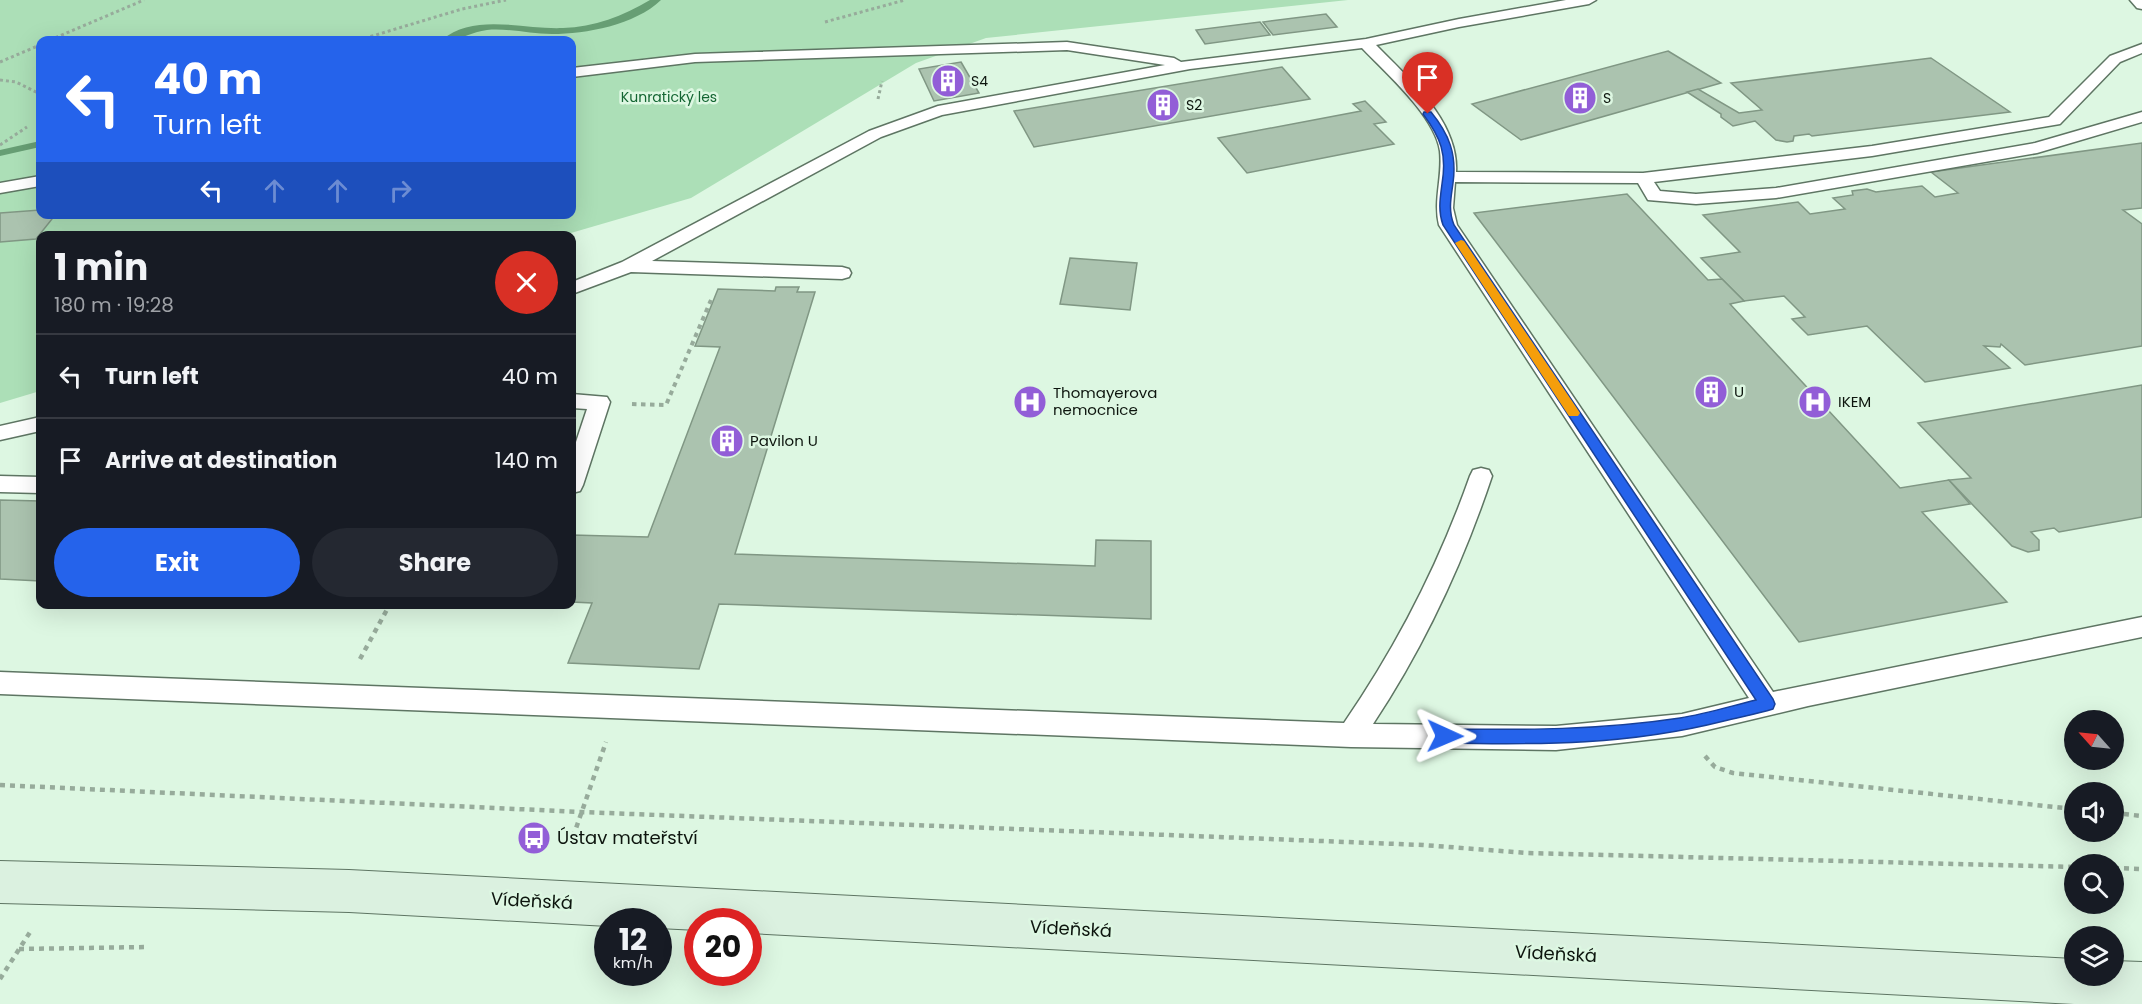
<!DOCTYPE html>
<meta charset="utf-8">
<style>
body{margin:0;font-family:Poppins,sans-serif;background:#242831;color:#f1f3f6;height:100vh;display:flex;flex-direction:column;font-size:22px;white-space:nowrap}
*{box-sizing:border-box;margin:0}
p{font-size:20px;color:#9ea1a6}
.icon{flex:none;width:33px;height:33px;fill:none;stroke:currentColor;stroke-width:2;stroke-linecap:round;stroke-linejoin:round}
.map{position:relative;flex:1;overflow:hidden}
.details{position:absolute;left:36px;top:231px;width:540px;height:378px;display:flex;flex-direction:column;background:#171b24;border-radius:12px;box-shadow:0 6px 24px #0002}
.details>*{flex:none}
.hud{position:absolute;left:36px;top:36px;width:540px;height:183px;border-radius:12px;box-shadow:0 6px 24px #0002;background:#2563eb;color:#fff;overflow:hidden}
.needle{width:39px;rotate:297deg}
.fabs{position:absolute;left:2064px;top:710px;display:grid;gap:12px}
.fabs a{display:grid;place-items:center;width:60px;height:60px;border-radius:50%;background:#171b24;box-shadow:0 6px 24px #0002;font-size:30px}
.speed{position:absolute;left:594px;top:908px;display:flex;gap:12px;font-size:30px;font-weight:700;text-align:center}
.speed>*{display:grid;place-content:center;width:78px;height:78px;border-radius:50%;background:#171b24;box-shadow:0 6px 24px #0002;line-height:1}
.speed small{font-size:15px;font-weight:400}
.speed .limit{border:9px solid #d22;background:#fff;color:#111}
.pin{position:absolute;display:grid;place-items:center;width:51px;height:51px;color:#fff;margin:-62px -26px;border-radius:50% 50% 50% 0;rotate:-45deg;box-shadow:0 0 6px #0007}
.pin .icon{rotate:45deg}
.me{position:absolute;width:66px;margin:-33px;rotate:91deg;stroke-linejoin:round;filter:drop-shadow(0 0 4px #0008)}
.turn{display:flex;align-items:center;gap:21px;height:126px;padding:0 18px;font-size:27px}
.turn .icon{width:78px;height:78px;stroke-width:2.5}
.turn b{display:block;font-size:42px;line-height:51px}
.lanes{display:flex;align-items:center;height:57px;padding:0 18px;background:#0003;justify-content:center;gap:30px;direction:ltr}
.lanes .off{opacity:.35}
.round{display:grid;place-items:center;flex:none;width:63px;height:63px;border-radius:32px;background:#242831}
.summary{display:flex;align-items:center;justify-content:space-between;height:102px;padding:0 18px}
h1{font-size:36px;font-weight:700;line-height:45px}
.action{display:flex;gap:12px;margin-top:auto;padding:12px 18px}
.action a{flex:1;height:69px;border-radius:36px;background:#2563eb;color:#fff;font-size:24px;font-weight:700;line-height:69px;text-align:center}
.action a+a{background:#242831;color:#f1f3f6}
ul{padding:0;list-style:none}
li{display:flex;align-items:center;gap:18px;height:84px;padding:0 18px;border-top:2px solid #363941}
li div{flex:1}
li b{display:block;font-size:22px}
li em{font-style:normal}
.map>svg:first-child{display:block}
.green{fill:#acdfb7}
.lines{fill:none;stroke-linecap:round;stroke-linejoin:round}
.stream{fill:#679e74;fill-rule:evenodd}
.building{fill:#abc3af;stroke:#809784;stroke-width:1.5}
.service-casing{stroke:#5e7563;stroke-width:3}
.secondary-casing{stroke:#5e7563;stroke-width:2}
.path-far2{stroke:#97ab9b;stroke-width:3;stroke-dasharray:3 3;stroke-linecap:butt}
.path-far1{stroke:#97ab9b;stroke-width:4;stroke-dasharray:4.5 4.5;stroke-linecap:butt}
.path{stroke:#97ab9b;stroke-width:4.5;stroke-dasharray:5 5;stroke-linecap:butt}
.service{fill:#fff;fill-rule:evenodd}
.secondary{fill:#dbf1e0;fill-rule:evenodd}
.route{fill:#2563eb;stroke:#184099;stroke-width:1.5}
.slow{fill:#f59e0b}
.labels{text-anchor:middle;stroke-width:5;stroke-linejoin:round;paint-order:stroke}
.far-poi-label{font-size:14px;fill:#0d150e;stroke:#ddf7e2;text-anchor:start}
.far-park-label{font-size:14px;fill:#136532;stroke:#ddf7e2}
.poi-label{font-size:15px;fill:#0d150e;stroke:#ddf7e2;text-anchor:start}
.near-poi-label{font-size:18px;fill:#0d150e;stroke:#ddf7e2;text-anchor:start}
.near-street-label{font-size:18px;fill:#0d150e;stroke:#ddf7e2}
</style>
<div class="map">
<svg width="2142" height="1004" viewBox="0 0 2142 1004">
<rect width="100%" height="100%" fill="#ddf7e2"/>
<path class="green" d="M 0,0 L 1348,0 L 986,38 L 916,63 L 691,198 L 564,235 L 40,236 L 40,391 L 0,403 L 0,242 L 36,239 L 56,215 L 572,214 L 572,40 L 40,40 L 40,210 L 0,213 Z"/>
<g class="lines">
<g class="stream">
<path d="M 650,0 L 661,0 C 635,25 586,34 552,34 C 530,34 508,28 487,30 C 471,32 457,42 442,40 C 474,12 525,30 563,28 C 594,27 623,16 650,0 Z"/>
<path d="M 40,141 L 40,147 L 0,156 L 0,150 Z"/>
</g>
</g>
<g class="building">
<path d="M 1326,14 L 1337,27 L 1273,35 L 1263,22 Z"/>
<path d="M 1260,22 L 1270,35 L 1205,44 L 1196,30 Z"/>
<path d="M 1668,51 L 1721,83 L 1521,140 L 1472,104 Z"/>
<path d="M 1931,58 L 2010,112 L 1812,136 L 1809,134 L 1794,136 L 1793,141 L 1787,142 L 1776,140 L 1755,121 L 1733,126 L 1721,117 L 1721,114 L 1687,92 L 1698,89 L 1739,113 L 1762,110 L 1731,83 Z"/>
<path d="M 961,62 L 979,93 L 934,101 L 919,69 Z"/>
<path d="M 1282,67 L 1310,99 L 1034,147 L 1014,111 Z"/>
<path d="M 1365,101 L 1386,122 L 1374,124 L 1394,144 L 1247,173 L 1218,138 L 1361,111 L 1353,104 Z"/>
<path d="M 2142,143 L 2142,208 L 2123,210 L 2142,224 L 2142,346 L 2025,365 L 2001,344 L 2000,347 L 1984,346 L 2010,368 L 1925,382 L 1867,326 L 1808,335 L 1792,319 L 1805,317 L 1784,296 L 1744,301 L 1701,258 L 1740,252 L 1703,215 L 1798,202 L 1810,214 L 1845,209 L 1833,198 L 1853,195 L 1852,191 L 1867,189 L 1876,192 L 1922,186 L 1935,197 L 1958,193 L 1931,172 Z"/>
<path d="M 1627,194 L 1708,280 L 1722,279 L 1744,301 L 1730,304 L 1900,488 L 1949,480 L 1970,504 L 1922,512 L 2007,602 L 1799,642 L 1474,213 Z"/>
<path d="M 40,210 L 40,214 L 56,214 L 36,239 L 0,242 L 0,213 Z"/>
<path d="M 1070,258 L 1137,263 L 1130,310 L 1060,304 Z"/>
<path d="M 776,287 L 799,287 L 797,292 L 815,292 L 735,554 L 1095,566 L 1096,540 L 1151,541 L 1151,619 L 719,604 L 699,669 L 568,663 L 592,603 L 572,602 L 572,535 L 648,537 L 720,347 L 695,346 L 718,289 L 775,291 Z"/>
<path d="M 2142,385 L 2142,517 L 2059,532 L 2054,528 L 2031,532 L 2039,540 L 2039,550 L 2028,552 L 2012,546 L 1949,480 L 1971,478 L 1918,423 Z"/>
<path d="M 0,500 L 40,501 L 40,581 L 0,579 Z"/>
</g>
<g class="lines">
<defs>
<g id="service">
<path d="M 1566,0 L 1596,0 L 1589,4 L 1459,27 L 1376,45 C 1409,79 1459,121 1456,172 L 1643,173 L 1872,146 L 2049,117 L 2110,56 L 2142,44 L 2142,53 L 2120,62 L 2060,124 L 1872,156 L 1654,182 L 1660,191 L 1696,194 L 1776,188 L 2035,143 L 2142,112 L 2142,122 L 2037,153 L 1776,198 L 1696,204 L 1648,200 L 1638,183 L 1455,182 L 1453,208 L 1457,225 L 1773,692 L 2142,617 L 2142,637 L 1808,706 L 1682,736 L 1556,750 L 1351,747 L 0,694 L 0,672 L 1344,723 C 1397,646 1439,564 1470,476 L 1473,470 L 1481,468 L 1489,470 L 1492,476 C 1463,563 1424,647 1373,724 L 1556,726 L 1682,714 L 1749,698 L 1439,225 C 1433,200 1443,176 1440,151 C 1435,116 1386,73 1362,48 L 1190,69 L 942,115 L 881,137 L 652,261 L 842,267 L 849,269 L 851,273 L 849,277 L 842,279 L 631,272 L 572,294 L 572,282 L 622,262 L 869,131 L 938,106 L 1165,65 L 1067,50 L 695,62 L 572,77 L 572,68 L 695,54 L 1067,42 L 1174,58 L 1181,62 L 1366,39 L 1459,19 Z"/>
<path d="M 2130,0 L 2142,0 L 2142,9 L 2137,8 Z"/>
<path d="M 40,176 L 40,186 L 0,193 L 0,183 Z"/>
<path d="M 572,394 L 607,397 L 610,402 L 583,485 L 580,491 L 572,493 L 572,454 L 587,409 L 572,408 Z"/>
<path d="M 40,417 L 40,431 L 0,440 L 0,426 Z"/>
<path d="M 0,476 L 40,477 L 40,493 L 0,492 Z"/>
</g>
<path id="secondary" d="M 0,861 L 349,870 L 2074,959 L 2074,975 L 2114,975 L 2114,961 L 2142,962 L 2142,1004 L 2074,1004 L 748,933 L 748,921 L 698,921 L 698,930 L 658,928 L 658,921 L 608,921 L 608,926 L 349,912 L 0,903 Z"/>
</defs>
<use href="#service" class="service-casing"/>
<use href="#secondary" class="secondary-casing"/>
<g class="path-far2">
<path d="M 825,22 L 905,0"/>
<path d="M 50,40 L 144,0"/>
<path d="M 359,40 L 462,9 L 506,0"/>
<path d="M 0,62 L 40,45"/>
<path d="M 0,80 L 16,82 L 40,94"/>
<path d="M 878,99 L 882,81"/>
<path d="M 0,145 L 27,127"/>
</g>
<path class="path-far1" d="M 632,404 L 666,405 L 711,300"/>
<g class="path">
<path d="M 360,659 L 390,604"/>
<path d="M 1705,756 L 1715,767 L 1733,773 L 2074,809"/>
<path d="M 0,785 L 581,812 L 1423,845 L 1527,853 L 2074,867"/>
<path d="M 2114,813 L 2142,816"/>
<path d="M 573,837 L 606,742"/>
<path d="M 2114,868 L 2142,869"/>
<path d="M 19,949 L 148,947"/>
<path d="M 0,979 L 32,929"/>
</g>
<use href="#service" class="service"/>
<use href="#secondary" class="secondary"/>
</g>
<path class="route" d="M 1424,112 L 1431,112 C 1449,134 1457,154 1453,183 C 1451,198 1448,210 1454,225 L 1773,699 L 1775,704 L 1773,709 C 1757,714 1740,717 1724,721 C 1629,745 1542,745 1445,743 L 1439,741 L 1437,736 L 1439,731 L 1445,729 C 1524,730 1601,730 1680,718 C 1705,714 1731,706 1756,700 L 1443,225 C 1438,211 1440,199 1442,184 C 1447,154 1441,138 1423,114 Z"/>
<path class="slow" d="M 1461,240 L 1464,241 L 1578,410 L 1580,413 L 1578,416 L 1569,416 L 1455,243 Z"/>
<defs>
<symbol id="building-disc" viewBox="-11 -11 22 22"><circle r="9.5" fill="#925ed7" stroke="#ddf7e2"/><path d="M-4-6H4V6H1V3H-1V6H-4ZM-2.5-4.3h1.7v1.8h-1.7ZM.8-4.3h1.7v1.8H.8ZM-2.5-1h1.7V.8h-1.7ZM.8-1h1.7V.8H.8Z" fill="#fff"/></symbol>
<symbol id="hospital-disc" viewBox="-11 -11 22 22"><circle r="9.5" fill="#925ed7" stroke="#ddf7e2"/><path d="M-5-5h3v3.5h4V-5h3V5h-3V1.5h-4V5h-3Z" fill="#fff"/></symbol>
<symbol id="bus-disc" viewBox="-11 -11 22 22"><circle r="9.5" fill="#925ed7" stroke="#ddf7e2"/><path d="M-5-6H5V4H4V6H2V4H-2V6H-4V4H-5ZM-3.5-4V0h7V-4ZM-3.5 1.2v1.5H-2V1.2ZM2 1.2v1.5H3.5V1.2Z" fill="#fff"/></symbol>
</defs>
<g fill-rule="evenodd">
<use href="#building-disc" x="929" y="62" width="38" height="38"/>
<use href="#building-disc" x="1561" y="79" width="38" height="38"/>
<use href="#building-disc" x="1144" y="86" width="38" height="38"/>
<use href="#building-disc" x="1692" y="373" width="38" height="38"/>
<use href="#hospital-disc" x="1011" y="383" width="38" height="38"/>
<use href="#hospital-disc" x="1796" y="383" width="38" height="38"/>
<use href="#building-disc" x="708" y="422" width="38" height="38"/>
<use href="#bus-disc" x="515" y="819" width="38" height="38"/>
</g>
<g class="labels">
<g class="far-poi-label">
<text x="971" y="86">S4</text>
<text x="1603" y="103">S</text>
<text x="1186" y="110">S2</text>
</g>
<g class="far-park-label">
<text x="669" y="102">Kunratický les</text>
</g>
<g class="poi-label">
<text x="1734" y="397">U</text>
<text x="1053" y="398">Thomayerova<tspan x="1053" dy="17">nemocnice</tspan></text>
<text x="1838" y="407">IKEM</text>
<text x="750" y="446">Pavilon U</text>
</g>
<g class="near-poi-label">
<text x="557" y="844">Ústav mateřství</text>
</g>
<g class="near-street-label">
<text transform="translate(532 901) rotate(3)" y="6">Vídeňská</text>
<text transform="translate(1071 929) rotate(3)" y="6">Vídeňská</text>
<text transform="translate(1556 954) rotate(3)" y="6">Vídeňská</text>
</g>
</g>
</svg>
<div class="fabs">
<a><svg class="needle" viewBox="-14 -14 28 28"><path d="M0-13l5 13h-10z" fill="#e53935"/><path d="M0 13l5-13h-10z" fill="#9ea1a6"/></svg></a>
<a><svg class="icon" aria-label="sound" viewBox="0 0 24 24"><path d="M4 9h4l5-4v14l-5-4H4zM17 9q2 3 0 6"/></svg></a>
<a><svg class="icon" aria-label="search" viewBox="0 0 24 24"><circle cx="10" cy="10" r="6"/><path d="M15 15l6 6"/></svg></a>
<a><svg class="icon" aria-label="layers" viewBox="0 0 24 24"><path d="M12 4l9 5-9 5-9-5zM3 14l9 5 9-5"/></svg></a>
</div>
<div class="speed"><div>12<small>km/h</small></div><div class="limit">20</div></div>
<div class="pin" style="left:1428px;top:114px;background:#d93025"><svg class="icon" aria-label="arrive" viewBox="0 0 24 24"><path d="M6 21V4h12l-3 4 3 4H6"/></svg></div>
<svg class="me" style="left:1445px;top:736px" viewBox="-20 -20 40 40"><path d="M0-17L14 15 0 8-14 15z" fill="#2563eb" stroke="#fff" stroke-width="4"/></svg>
<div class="hud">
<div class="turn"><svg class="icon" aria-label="left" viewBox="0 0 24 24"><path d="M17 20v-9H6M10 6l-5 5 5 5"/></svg><div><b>40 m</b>Turn left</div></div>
<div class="lanes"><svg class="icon" aria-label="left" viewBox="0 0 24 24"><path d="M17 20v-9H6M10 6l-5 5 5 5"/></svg><svg class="icon off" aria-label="ahead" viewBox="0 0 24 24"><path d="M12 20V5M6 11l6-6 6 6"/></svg><svg class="icon off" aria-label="ahead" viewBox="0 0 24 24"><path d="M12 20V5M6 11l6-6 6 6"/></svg><svg class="icon off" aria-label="right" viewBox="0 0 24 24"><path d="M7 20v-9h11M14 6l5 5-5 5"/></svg></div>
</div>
<section class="details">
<div class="summary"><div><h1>1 min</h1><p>180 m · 19:28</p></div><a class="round" style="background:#d93025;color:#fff"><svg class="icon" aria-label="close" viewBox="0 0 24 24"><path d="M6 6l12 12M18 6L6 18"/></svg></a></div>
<ul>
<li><svg class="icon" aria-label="left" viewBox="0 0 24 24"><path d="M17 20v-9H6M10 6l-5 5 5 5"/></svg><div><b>Turn left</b></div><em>40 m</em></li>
<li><svg class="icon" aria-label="arrive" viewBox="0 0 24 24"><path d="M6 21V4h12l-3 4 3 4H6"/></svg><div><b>Arrive at destination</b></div><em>140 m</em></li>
</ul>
<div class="action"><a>Exit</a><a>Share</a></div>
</section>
</div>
